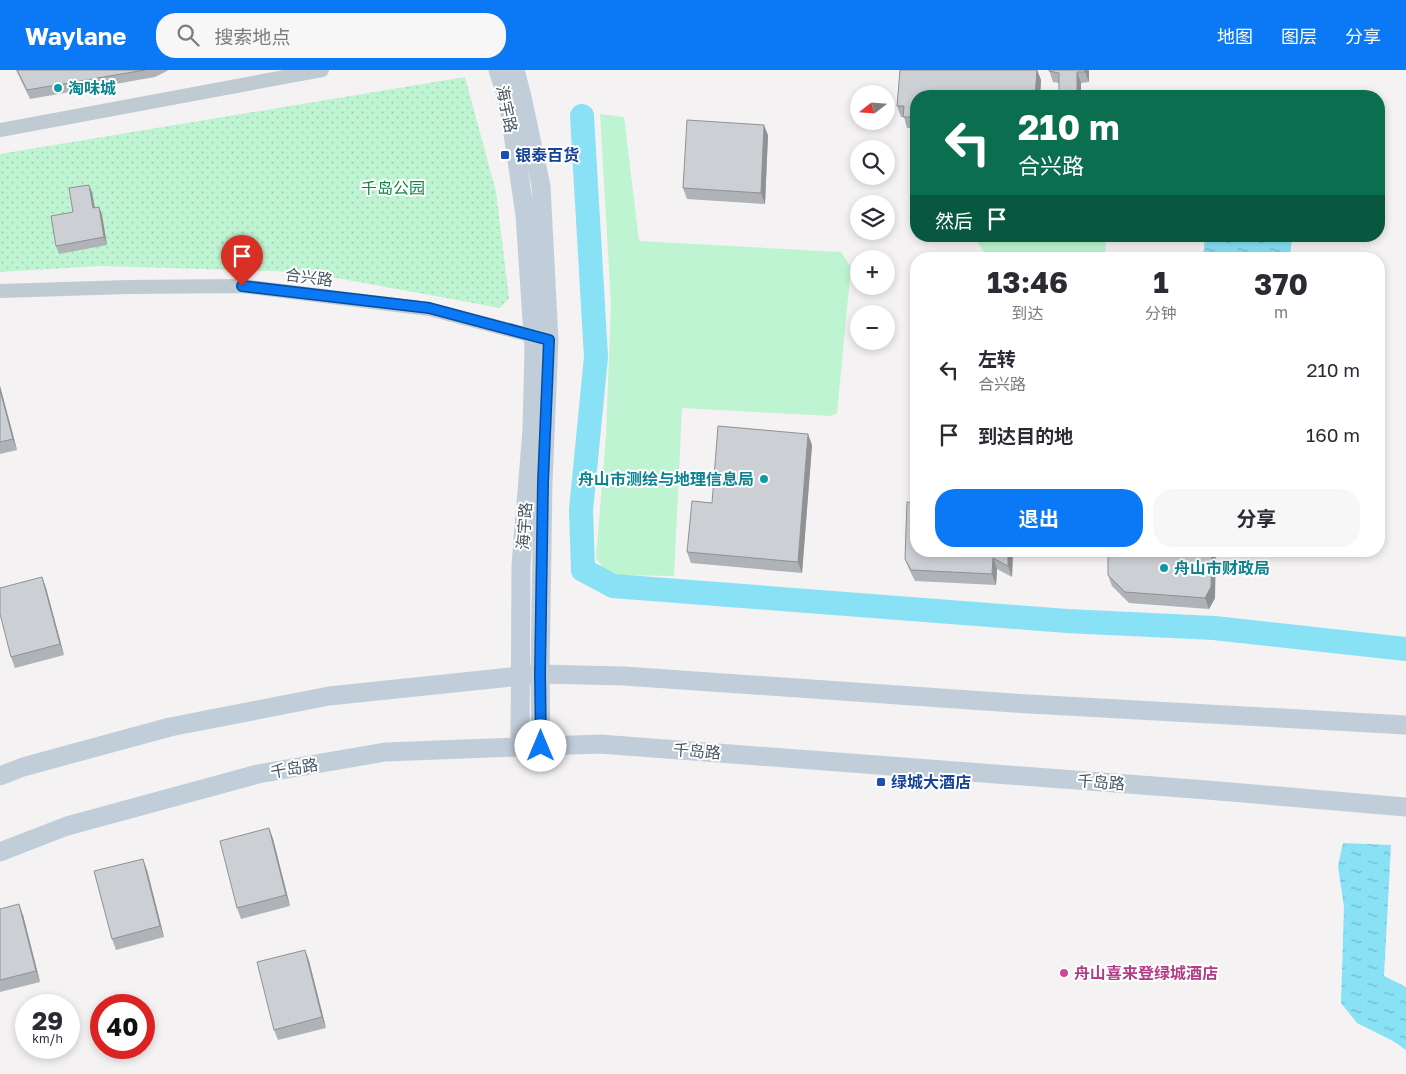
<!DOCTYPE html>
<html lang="zh">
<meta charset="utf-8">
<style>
body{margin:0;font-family:"Golos Text","Noto Sans SC",sans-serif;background:#f7f7f7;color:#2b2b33;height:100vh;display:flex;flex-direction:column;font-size:19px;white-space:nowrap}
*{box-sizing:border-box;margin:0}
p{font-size:16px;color:#7c7c81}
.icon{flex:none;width:28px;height:28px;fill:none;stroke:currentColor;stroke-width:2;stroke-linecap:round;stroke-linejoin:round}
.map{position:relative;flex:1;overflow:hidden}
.side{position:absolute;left:910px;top:182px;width:475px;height:305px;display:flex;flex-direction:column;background:#fff;border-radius:20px;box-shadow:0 2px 8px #0003}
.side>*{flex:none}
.hud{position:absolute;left:910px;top:20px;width:475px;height:152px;border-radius:20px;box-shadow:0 2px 8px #0003;background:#0b6e4f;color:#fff;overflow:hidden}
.needle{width:32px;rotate:253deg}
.buttons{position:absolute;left:850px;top:15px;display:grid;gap:10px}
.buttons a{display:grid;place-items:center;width:45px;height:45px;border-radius:50%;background:#fff;box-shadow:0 2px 8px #0003;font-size:25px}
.speed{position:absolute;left:15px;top:924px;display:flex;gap:10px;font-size:25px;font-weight:700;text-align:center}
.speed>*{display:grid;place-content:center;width:65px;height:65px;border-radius:50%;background:#fff;box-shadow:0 2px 8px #0003;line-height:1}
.speed small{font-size:12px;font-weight:400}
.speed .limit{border:8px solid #d22;background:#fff;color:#111}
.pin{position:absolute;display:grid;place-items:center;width:42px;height:42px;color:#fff;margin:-51px -21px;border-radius:50% 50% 50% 0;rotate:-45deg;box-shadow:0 0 5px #0007}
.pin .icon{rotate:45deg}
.me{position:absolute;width:55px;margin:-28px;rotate:0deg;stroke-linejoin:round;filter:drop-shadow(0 0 4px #0008)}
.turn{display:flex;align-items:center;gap:18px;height:105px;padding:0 25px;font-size:22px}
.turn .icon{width:65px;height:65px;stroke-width:2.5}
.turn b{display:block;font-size:35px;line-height:42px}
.then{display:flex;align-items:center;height:48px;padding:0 25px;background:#0003;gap:10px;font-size:19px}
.eta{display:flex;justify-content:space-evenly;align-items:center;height:85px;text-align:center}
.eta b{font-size:30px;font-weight:700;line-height:35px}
.action{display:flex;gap:10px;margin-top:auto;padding:10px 25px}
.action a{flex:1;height:58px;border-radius:20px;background:#0b78f5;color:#fff;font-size:20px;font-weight:700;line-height:58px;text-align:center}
.action a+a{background:#f7f7f7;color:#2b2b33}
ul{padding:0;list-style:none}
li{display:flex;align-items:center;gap:15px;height:65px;padding:0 25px}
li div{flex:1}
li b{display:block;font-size:19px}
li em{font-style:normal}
header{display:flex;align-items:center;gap:30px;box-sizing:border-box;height:70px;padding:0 25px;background:#0b78f5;color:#fff}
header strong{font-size:24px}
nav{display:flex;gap:28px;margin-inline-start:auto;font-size:18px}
.search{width:350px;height:45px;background:#f7f7f7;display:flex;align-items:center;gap:12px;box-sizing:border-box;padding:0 18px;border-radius:20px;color:#7c7c81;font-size:19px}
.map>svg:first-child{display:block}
.green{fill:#bef4d1}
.park{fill:url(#park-dots)}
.water{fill:url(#water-ripples)}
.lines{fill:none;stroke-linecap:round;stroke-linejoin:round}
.river{stroke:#88e1f4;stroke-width:24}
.street{stroke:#bfcad2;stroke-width:14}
.secondary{stroke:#c1ceda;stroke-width:19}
.wall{fill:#afb2b6}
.shaded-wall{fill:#8f9194}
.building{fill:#cccfd4;stroke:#8f9194}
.route-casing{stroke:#074e9f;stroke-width:12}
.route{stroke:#0b78f5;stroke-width:9}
.culture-dot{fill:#0f9aa8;stroke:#fff;stroke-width:2}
.transit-dot{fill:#1a4fb4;stroke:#fff;stroke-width:2}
.hotel-dot{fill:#d1479c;stroke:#fff;stroke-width:2}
.labels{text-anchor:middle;stroke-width:4;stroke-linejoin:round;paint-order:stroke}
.culture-label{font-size:16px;font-weight:bold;fill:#0d838f;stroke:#fff;text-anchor:start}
.street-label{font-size:16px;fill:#485661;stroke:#fff}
.transit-label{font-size:16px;font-weight:bold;fill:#164399;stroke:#fff;text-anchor:start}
.park-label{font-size:16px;fill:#108547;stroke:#fff}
.hotel-label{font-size:16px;font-weight:bold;fill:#b23c85;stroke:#fff;text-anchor:start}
</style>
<header>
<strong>Waylane</strong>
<div class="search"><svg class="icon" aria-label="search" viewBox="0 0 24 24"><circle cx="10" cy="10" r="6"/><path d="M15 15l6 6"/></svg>搜索地点</div>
<nav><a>地图</a><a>图层</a><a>分享</a></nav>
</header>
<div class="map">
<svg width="1406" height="1004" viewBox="0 0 1406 1004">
<defs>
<pattern id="park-dots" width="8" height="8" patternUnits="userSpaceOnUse" patternTransform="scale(1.25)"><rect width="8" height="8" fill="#bef4d1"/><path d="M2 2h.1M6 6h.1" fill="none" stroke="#a5d3b6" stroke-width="1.8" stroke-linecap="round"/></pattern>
<pattern id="water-ripples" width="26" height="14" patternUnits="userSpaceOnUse" patternTransform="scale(1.25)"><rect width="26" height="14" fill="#88e1f4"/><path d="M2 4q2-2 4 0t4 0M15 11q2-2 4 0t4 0" fill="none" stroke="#71b9c9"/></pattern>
</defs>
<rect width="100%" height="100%" fill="#f4f2f2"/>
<g class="green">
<path d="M 600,44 L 624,47 L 639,171 L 841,182 L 851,197 L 837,343 L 831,346 L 682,338 L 674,506 L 608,505 L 596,488 L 606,366 L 611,233 Z"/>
<path d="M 973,166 L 1106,166 L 1105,189 L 989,189 Z"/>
</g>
<path class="park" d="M 465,7 L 496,122 L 509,228 L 500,238 L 304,202 L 100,196 L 0,202 L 0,84 Z"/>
<g class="water">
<path d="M 1205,166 L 1292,166 L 1290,189 L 1203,189 Z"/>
<path d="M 1343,773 L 1391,775 L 1384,906 L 1406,917 L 1406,980 L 1393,971 L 1357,953 L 1341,933 L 1344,837 L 1338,796 Z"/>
</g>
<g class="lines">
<path class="river" d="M 582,46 L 596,287 L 581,440 L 583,500 L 613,516 L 1067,551 L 1214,558 L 1406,579"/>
<g class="street">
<path d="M 0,60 L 322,0"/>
<path d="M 0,221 L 128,217 L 242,216 L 429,239 L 541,268"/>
</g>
<g class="secondary">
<path d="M 498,0 L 508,30 L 525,145 L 534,279 L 532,360 L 521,495 L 520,676"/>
<path d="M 515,0 L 522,27 L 541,116 L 549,270 L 543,412 L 540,604 L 541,676"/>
<path d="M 0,706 L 23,697 L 170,657 L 329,626 L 540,604 L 624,606 L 1013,633 L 1406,655"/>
<path d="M 0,782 L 67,756 L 258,704 L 385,682 L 600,674 L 1207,720 L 1406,737"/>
</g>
</g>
<g class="wall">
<path d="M 16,0 L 169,0 L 155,7 L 30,29 Z"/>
<path d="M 900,0 L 1037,0 L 1041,10 L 1040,26 L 916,26 L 916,58 L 907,58 L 904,47 L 901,47 L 897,36 Z"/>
<path d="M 1049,0 L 1089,0 L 1089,12 L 1081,13 L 1081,26 L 1059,26 L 1059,13 L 1053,12 Z"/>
<path d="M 768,65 L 765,134 L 687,129 L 683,118 Z"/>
<path d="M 92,122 L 95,138 L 99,137 L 102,145 L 107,175 L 59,184 L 56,176 L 73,142 Z"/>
<path d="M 0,316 L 17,380 L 0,384 Z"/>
<path d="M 812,375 L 802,503 L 691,493 L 687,482 Z"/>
<path d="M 1013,481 L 1012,507 L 997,499 L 996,515 L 915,511 L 909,499 L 905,489 Z"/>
<path d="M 1108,505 L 1215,528 L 1209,539 L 1129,533 L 1112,516 Z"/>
<path d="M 42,507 L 46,518 L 64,585 L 15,598 L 11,587 Z"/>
<path d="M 269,758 L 273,769 L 290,836 L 241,849 L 237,838 Z"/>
<path d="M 147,800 L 164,867 L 116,880 L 112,869 Z"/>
<path d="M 0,839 L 23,845 L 40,912 L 0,922 Z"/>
<path d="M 305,880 L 309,891 L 326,958 L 278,970 L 274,960 Z"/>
</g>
<g class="shaded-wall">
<path d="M 1037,0 L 1041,10 L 1040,26 L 1035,26 Z"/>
<path d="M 1085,0 L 1089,0 L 1089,12 L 1085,2 Z"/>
<path d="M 1077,2 L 1081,13 L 1081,26 L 1077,26 Z"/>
<path d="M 764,55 L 768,65 L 765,134 L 761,123 Z"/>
<path d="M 89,115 L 92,122 L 96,146 L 93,138 Z"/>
<path d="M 99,137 L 102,145 L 107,175 L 104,167 Z"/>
<path d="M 0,316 L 17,380 L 13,369 L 0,320 Z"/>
<path d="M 808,364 L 812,375 L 802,503 L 798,492 Z"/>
<path d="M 1008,481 L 1013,481 L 1012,507 L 1008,496 Z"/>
<path d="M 1212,481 L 1216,481 L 1215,528 L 1209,539 L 1205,528 Z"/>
<path d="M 993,488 L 997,499 L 996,515 L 992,504 Z"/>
<path d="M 42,507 L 46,518 L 64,585 L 60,574 Z"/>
<path d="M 269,758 L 273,769 L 290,836 L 286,825 Z"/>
<path d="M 143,789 L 147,800 L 164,867 L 160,856 Z"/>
<path d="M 19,834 L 23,845 L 40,912 L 36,901 Z"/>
<path d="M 305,880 L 309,891 L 326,958 L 322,947 Z"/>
</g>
<g class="building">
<path d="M 17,0 L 145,0 L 27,20 Z"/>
<path d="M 900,0 L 1037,0 L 1035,26 L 916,26 L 916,47 L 903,47 L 904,36 L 897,36 Z"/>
<path d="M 1049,0 L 1085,0 L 1085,2 L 1077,2 L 1077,26 L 1059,26 L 1059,3 L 1049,1 Z"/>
<path d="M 687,50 L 764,55 L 761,123 L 683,118 Z"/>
<path d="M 89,115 L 93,138 L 99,137 L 104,167 L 56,176 L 51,146 L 73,142 L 69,118 Z"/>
<path d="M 0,320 L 13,369 L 0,372 Z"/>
<path d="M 718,356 L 808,364 L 798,492 L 687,482 L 692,431 L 712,433 Z"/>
<path d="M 907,432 L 916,433 L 916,481 L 1008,481 L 1008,496 L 993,488 L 992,504 L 911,500 L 905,489 Z"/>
<path d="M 1108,481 L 1212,481 L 1211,517 L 1205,528 L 1125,522 L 1108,505 Z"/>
<path d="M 42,507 L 60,574 L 11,587 L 0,544 L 0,518 Z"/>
<path d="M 269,758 L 286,825 L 237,838 L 220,771 Z"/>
<path d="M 143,789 L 160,856 L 112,869 L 94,801 Z"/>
<path d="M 19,834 L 36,901 L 0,910 L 0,839 Z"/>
<path d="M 305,880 L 322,947 L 274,960 L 257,892 Z"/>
</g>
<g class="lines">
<defs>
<path id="route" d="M 242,216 L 429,238 L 549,270 L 543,412 L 540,604 L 541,676"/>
</defs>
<use href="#route" class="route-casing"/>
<use href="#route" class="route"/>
</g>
<g class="culture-dot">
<circle cx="58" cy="18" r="5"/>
<circle cx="764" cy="409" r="5"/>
<circle cx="1164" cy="498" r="5"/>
</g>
<g class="transit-dot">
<rect x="500" y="80" width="10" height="10" rx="2.5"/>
<rect x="876" y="707" width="10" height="10" rx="2.5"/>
</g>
<circle class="hotel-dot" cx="1064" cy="903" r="5"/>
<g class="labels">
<g class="culture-label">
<text x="68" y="24">淘味城</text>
<text x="754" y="415" text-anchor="end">舟山市测绘与地理信息局</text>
<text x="1174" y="504">舟山市财政局</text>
</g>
<g class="street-label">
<text transform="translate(507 39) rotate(78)" y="6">海宇路</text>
<text transform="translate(309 207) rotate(7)" y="6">合兴路</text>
<text transform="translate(524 456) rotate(-86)" y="6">海宇路</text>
<text transform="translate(697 681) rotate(4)" y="6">千岛路</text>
<text transform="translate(294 698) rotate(-10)" y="6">千岛路</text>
<text transform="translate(1101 712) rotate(4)" y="6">千岛路</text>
</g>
<g class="transit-label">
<text x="515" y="91">银泰百货</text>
<text x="891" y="718">绿城大酒店</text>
</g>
<g class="park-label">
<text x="393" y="124">千岛公园</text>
</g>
<g class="hotel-label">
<text x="1074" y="909">舟山喜来登绿城酒店</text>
</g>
</g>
</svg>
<div class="buttons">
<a><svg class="needle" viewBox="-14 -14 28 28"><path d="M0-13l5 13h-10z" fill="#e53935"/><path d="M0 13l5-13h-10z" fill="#7c7c81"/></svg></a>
<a><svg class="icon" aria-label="search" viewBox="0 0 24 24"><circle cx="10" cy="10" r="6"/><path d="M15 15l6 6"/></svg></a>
<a><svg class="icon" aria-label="layers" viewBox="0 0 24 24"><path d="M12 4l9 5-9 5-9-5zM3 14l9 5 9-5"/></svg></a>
<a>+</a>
<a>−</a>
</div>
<div class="speed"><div>29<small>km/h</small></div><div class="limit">40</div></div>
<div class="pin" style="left:242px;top:216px;background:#d93025"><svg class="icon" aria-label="arrive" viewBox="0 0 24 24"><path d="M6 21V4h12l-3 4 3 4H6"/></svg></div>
<svg class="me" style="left:541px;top:676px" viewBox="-20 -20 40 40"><circle r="19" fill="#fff"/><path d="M0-13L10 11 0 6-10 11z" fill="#0b78f5"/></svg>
<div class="hud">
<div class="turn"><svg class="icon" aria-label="left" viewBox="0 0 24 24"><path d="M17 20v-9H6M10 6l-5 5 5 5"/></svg><div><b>210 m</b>合兴路</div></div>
<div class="then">然后<svg class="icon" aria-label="arrive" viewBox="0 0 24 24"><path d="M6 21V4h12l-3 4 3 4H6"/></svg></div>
</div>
<section class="side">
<div class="eta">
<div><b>13:46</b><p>到达</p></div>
<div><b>1</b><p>分钟</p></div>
<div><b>370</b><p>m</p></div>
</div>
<ul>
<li><svg class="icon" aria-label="left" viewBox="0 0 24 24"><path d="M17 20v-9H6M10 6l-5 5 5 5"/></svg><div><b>左转</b><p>合兴路</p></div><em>210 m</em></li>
<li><svg class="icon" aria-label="arrive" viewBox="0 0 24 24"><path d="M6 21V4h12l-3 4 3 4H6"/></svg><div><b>到达目的地</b></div><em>160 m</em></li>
</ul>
<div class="action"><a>退出</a><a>分享</a></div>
</section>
</div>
